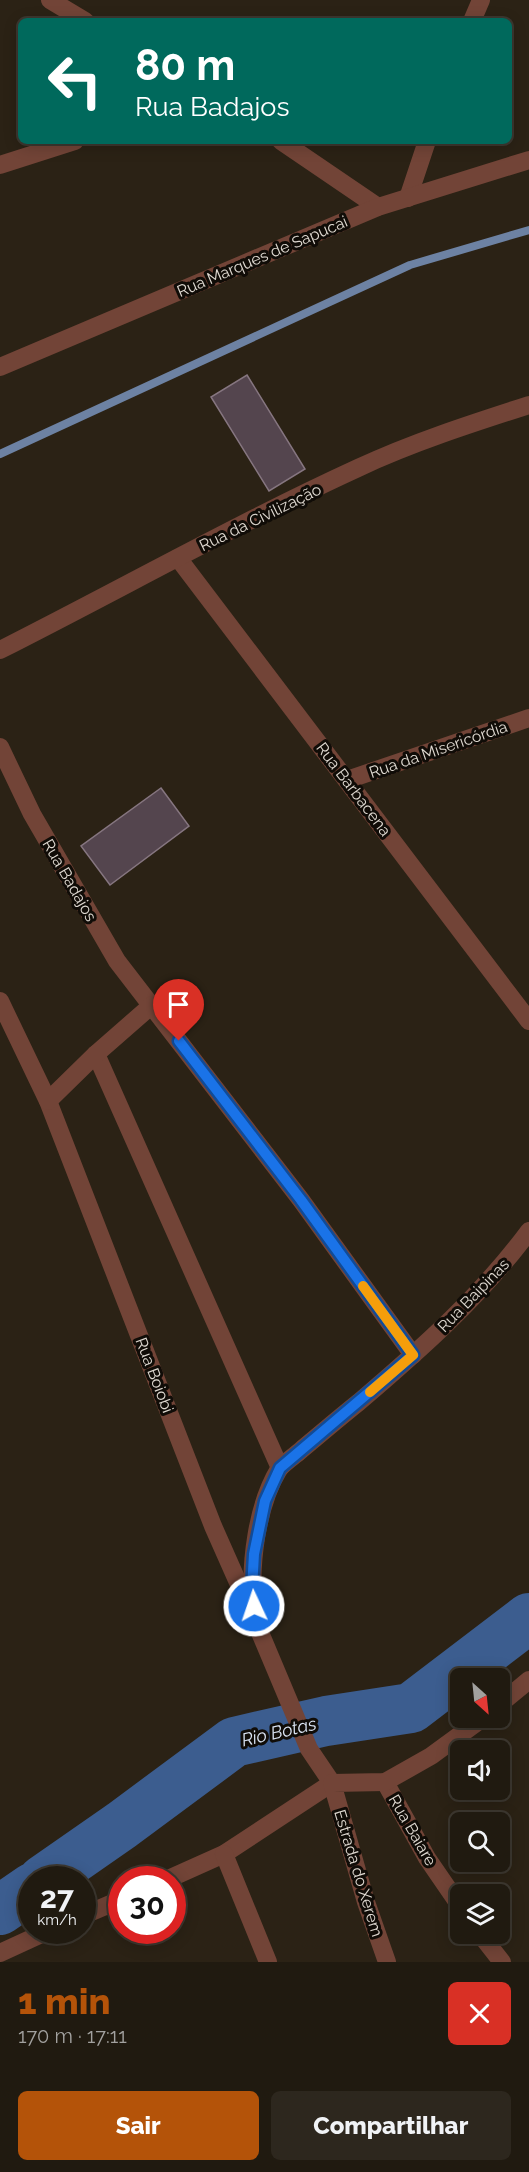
<!DOCTYPE html>
<html lang="pt">
<meta charset="utf-8">
<style>
body{margin:0;font-family:Raleway,sans-serif;background:#2d271e;color:#f1f3f6;height:100vh;display:flex;flex-direction:column;font-size:22px;white-space:nowrap}
*{box-sizing:border-box;margin:0}
p{font-size:20px;color:#a2a19f}
.icon{flex:none;width:33px;height:33px;fill:none;stroke:currentColor;stroke-width:2;stroke-linecap:round;stroke-linejoin:round}
.map{position:relative;height:1962px;overflow:hidden}
.panel{display:flex;flex-direction:column;background:#201a10;flex:1}
.panel>*{flex:none}
.guide{position:absolute;left:18px;top:18px;width:494px;height:126px;border-radius:9px;box-shadow:0 3px 15px #0003,0 0 0 2px #3d3830;background:#00695c;color:#fff;overflow:hidden}
.needle{width:39px;rotate:153deg}
.controls{position:absolute;left:450px;top:1668px;display:grid;gap:12px}
.controls a{display:grid;place-items:center;width:60px;height:60px;border-radius:9px;background:#201a10;box-shadow:0 3px 15px #0003,0 0 0 2px #3d3830;font-size:30px}
.speed{position:absolute;left:18px;top:1866px;display:flex;gap:12px;font-size:30px;font-weight:700;text-align:center}
.speed>*{display:grid;place-content:center;width:78px;height:78px;border-radius:50%;background:#201a10;box-shadow:0 3px 15px #0003,0 0 0 2px #3d3830;line-height:1}
.speed small{font-size:15px;font-weight:400}
.speed .limit{border:9px solid #d22;background:#fff;color:#111}
.pin{position:absolute;display:grid;place-items:center;width:51px;height:51px;color:#fff;margin:-62px -26px;border-radius:50% 50% 50% 0;rotate:-45deg;box-shadow:0 0 6px #0007}
.pin .icon{rotate:45deg}
.me{position:absolute;width:66px;margin:-33px;rotate:357deg;stroke-linejoin:round;filter:drop-shadow(0 0 4px #0008)}
.turn{display:flex;align-items:center;gap:21px;height:126px;padding:0 18px;font-size:27px}
.turn .icon{width:78px;height:78px;stroke-width:2.5}
.turn b{display:block;font-size:42px;line-height:51px}
.round{display:grid;place-items:center;flex:none;width:63px;height:63px;border-radius:9px;background:#2d271e}
.head{display:flex;align-items:center;justify-content:space-between;height:102px;padding:0 18px}
h1{font-size:36px;font-weight:800;line-height:45px;color:#b45309}
.action{display:flex;gap:12px;margin-top:auto;padding:12px 18px}
.action a{flex:1;height:69px;border-radius:9px;background:#b45309;color:#fff;font-size:24px;font-weight:800;line-height:69px;text-align:center}
.action a+a{background:#2d271e;color:#f1f3f6}
.map>svg:first-child{display:block}
.lines{fill:none;stroke-linecap:round;stroke-linejoin:round}
.stream{stroke:#6d82a3;stroke-width:8}
.river{stroke:#3c5d8f;stroke-width:50}
.building{fill:#54454e;stroke:#867680;stroke-width:1.5}
.street{stroke:#724437;stroke-width:18}
.route-casing{stroke:#114b97;stroke-width:15}
.route{stroke:#1a73e8;stroke-width:10}
.slow{stroke:#f59e0b;stroke-width:10}
.labels{text-anchor:middle;stroke-width:6;stroke-linejoin:round;paint-order:stroke}
.street-label{font-size:16px;fill:#e0dad2;stroke:#100c07}
.water-label{font-size:18px;font-style:italic;fill:#dbe5f4;stroke:#100c07}
</style>
<div class="map">
<svg width="529" height="1962" viewBox="0 0 529 1962">
<rect width="100%" height="100%" fill="#2b2215"/>
<g class="lines">
<path class="stream" d="M 0,454 L 410,265 L 529,230"/>
<g class="river">
<path d="M 43,1880 L 122,1825 L 234,1742 L 326,1721 L 411,1708 L 529,1618"/>
<path d="M 0,1910 L 32,1888"/>
</g>
</g>
<g class="building">
<path d="M 247,375 L 305,469 L 269,491 L 211,397 Z"/>
<path d="M 161,788 L 189,826 L 110,885 L 81,846 Z"/>
</g>
<g class="lines">
<g class="street">
<path d="M 50,0 L 85,21"/>
<path d="M 472,21 L 481,0"/>
<path d="M 281,141 L 378,207"/>
<path d="M 0,165 L 75,141"/>
<path d="M 408,198 L 427,141"/>
<path d="M 0,367 L 378,207 L 529,160"/>
<path d="M 178,558 L 529,1021"/>
<path d="M 0,650 C 119,590 236,524 358,468 C 411,443 473,423 529,405"/>
<path d="M 0,747 L 32,814 L 117,961 L 301,1200 L 413,1355"/>
<path d="M 347,780 L 529,718"/>
<path d="M 0,1001 L 48,1101 L 213,1526 L 256,1623 L 309,1749 L 332,1783 L 224,1854 L 166,1880"/>
<path d="M 96,1054 L 280,1468"/>
<path d="M 48,1101 L 96,1054 L 152,1005"/>
<path d="M 254,1606 C 249,1565 257,1505 279,1469 C 284,1463 293,1457 300,1451 C 319,1435 339,1418 359,1402 C 420,1350 481,1296 529,1231"/>
<path d="M 500,1704 L 529,1680"/>
<path d="M 385,1782 L 427,1858 L 460,1906"/>
<path d="M 224,1854 L 268,1962"/>
<path d="M 82,1916 L 122,1899"/>
<path d="M 480,1934 L 502,1962"/>
<path d="M 0,1953 L 50,1930"/>
<path d="M 387,1962 L 366,1902 L 332,1783 L 385,1782 L 431,1756 L 483,1718"/>
</g>
</g>
<g class="lines">
<defs>
<path id="route" d="M 179,1041 L 301,1200 L 413,1355 L 280,1468 L 265,1501 L 254,1554 L 252,1589 L 254,1606"/>
</defs>
<use href="#route" class="route-casing"/>
<use href="#route" class="route"/>
<path class="slow" d="M 363,1286 L 413,1355 L 370,1392"/>
</g>
<g class="labels">
<g class="street-label">
<text transform="translate(262 256) rotate(-23)" y="6">Rua Marques de Sapucai</text>
<text transform="translate(260 517) rotate(-26)" y="6">Rua da Civilização</text>
<text transform="translate(438 749) rotate(-19)" y="6">Rua da Misericórdia</text>
<text transform="translate(354 789) rotate(53)" y="6">Rua Barbacena</text>
<text transform="translate(70 880) rotate(60)" y="6">Rua Badajos</text>
<text transform="translate(473 1295) rotate(-46)" y="6">Rua Baipinas</text>
<text transform="translate(155 1375) rotate(69)" y="6">Rua Boiobi</text>
<text transform="translate(413 1830) rotate(60)" y="6">Rua Baiare</text>
<text transform="translate(359 1873) rotate(73)" y="6">Estrada do Xerem</text>
</g>
<g class="water-label">
<text transform="translate(279 1732) rotate(-13)" y="6">Rio Botas</text>
</g>
</g>
</svg>
<div class="controls">
<a><svg class="needle" viewBox="-14 -14 28 28"><path d="M0-13l5 13h-10z" fill="#e53935"/><path d="M0 13l5-13h-10z" fill="#a2a19f"/></svg></a>
<a><svg class="icon" aria-label="sound" viewBox="0 0 24 24"><path d="M4 9h4l5-4v14l-5-4H4zM17 9q2 3 0 6"/></svg></a>
<a><svg class="icon" aria-label="search" viewBox="0 0 24 24"><circle cx="10" cy="10" r="6"/><path d="M15 15l6 6"/></svg></a>
<a><svg class="icon" aria-label="layers" viewBox="0 0 24 24"><path d="M12 4l9 5-9 5-9-5zM3 14l9 5 9-5"/></svg></a>
</div>
<div class="speed"><div>27<small>km/h</small></div><div class="limit">30</div></div>
<div class="pin" style="left:179px;top:1041px;background:#d93025"><svg class="icon" aria-label="arrive" viewBox="0 0 24 24"><path d="M6 21V4h12l-3 4 3 4H6"/></svg></div>
<svg class="me" style="left:254px;top:1606px" viewBox="-20 -20 40 40"><circle r="17" fill="#1a73e8" stroke="#fff" stroke-width="3"/><path d="M0-11L8 9 0 5-8 9z" fill="#fff"/></svg>
<div class="guide">
<div class="turn"><svg class="icon" aria-label="left" viewBox="0 0 24 24"><path d="M17 20v-9H6M10 6l-5 5 5 5"/></svg><div><b>80 m</b>Rua Badajos</div></div>
</div>
</div>
<section class="panel">
<div class="head"><div><h1>1 min</h1><p>170 m · 17:11</p></div><a class="round" style="background:#d93025;color:#fff"><svg class="icon" aria-label="close" viewBox="0 0 24 24"><path d="M6 6l12 12M18 6L6 18"/></svg></a></div>
<div class="action"><a>Sair</a><a>Compartilhar</a></div>
</section>
